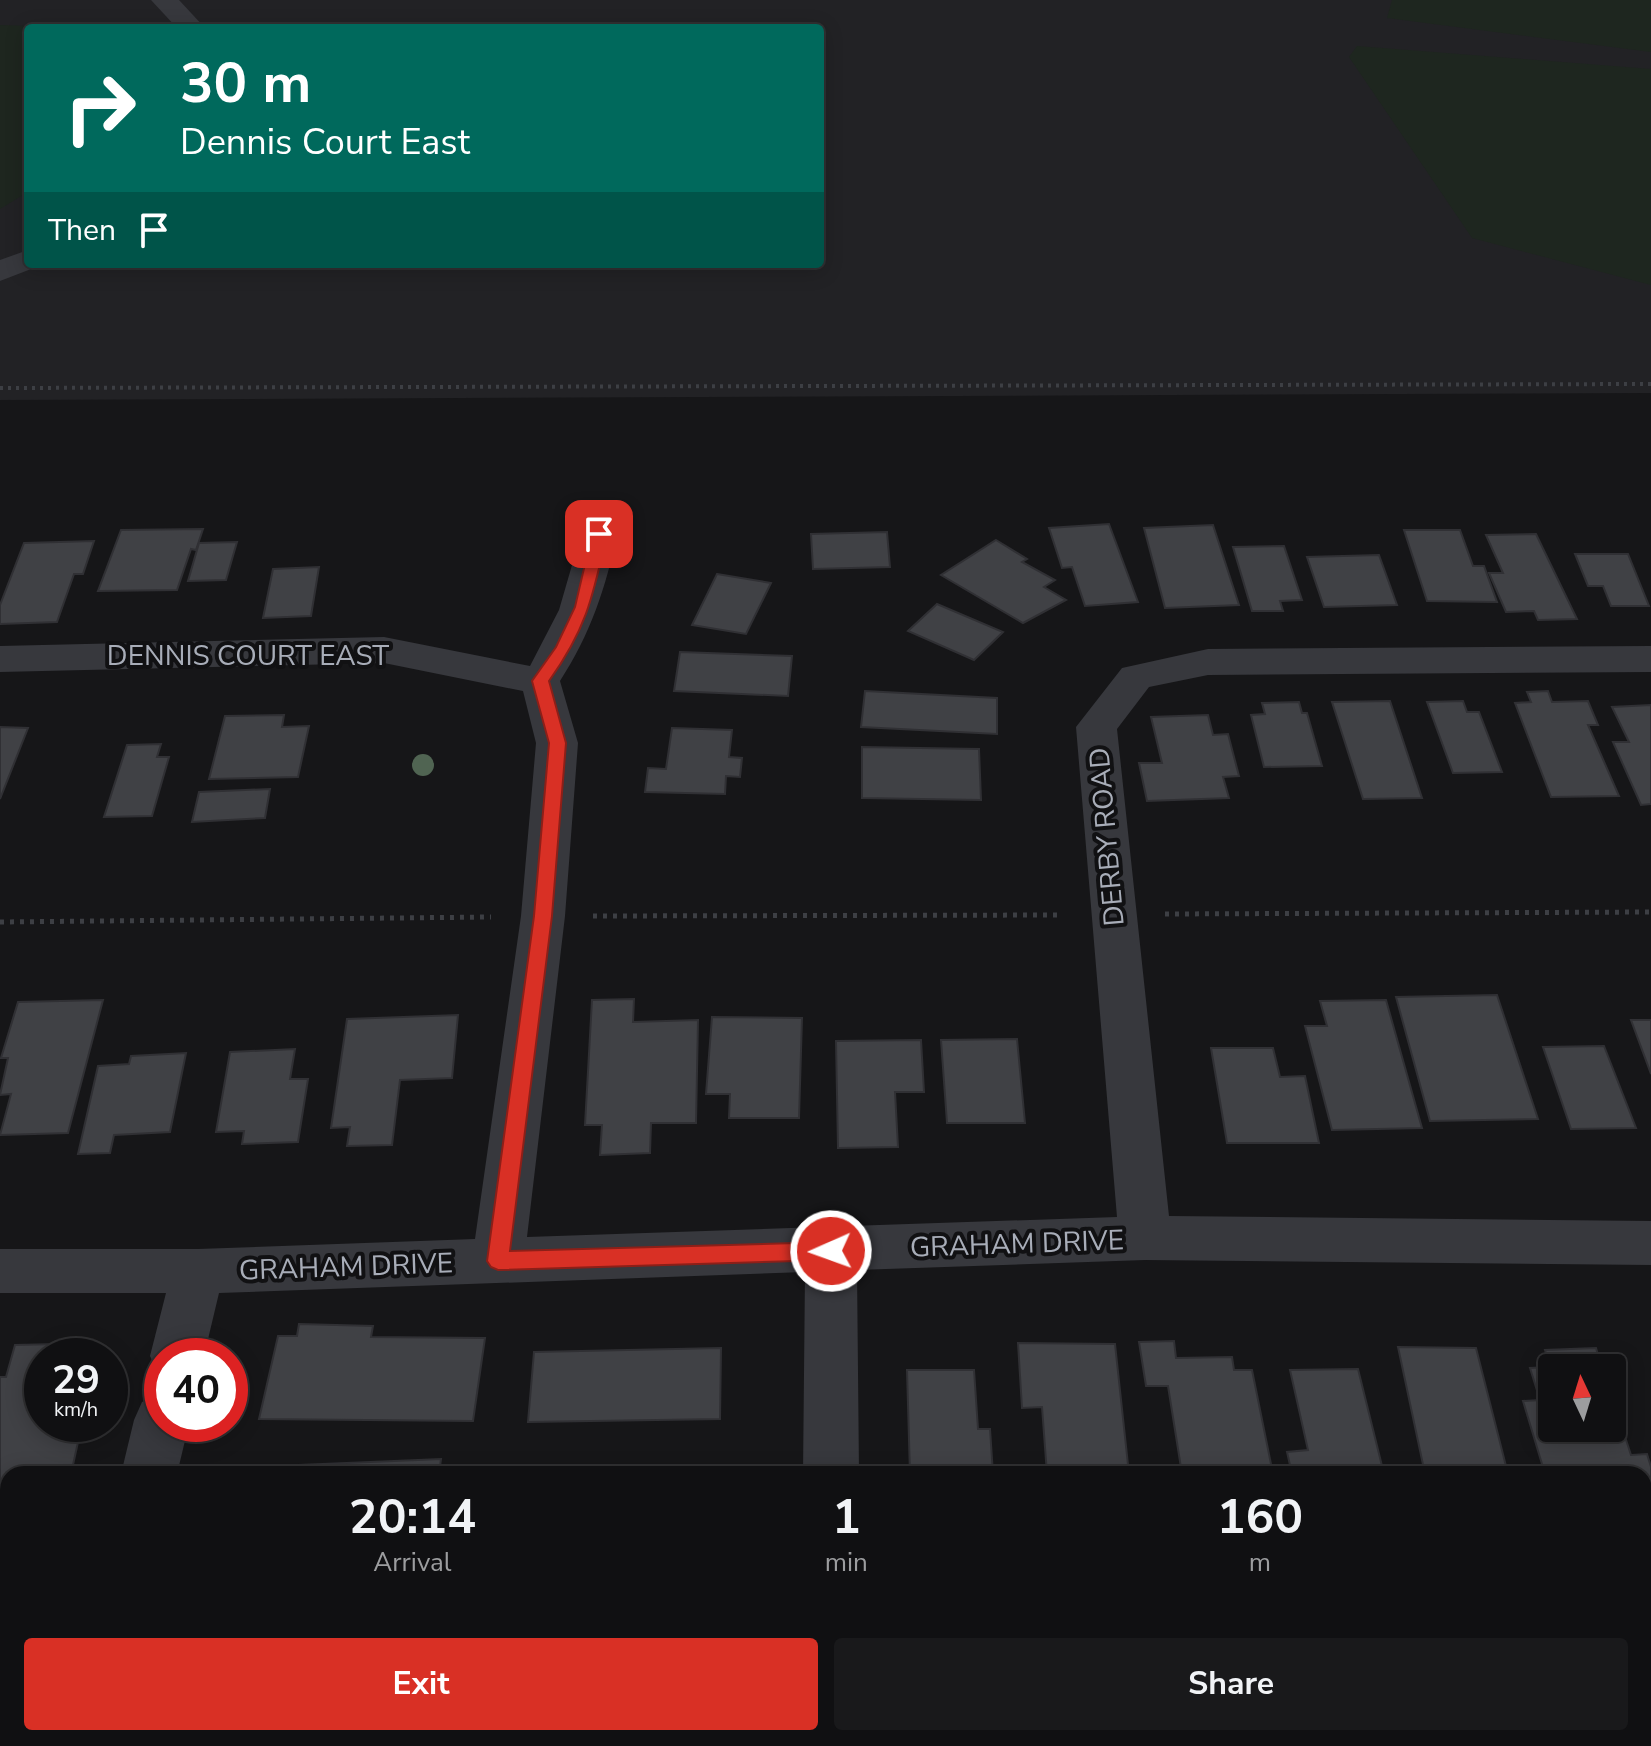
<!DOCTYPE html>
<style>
body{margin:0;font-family:"Nunito Sans",sans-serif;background:#19191b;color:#f1f3f6;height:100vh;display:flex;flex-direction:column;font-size:30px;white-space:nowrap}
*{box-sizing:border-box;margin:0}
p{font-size:26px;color:#9c9d9f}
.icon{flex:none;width:44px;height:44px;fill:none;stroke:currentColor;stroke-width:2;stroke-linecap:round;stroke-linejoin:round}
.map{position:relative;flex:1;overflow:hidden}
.panel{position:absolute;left:0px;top:1466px;width:1652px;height:280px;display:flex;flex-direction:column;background:#101012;border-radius:24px 24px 0 0;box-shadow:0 4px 20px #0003,0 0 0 2px #303032}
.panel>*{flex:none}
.guide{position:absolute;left:24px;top:24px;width:800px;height:244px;border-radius:8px;box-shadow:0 4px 20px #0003,0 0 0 2px #303032;background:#00695c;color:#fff;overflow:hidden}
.needle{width:52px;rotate:356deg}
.buttons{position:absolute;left:1538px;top:1354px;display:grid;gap:16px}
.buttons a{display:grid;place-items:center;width:88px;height:88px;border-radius:8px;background:#101012;box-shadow:0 4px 20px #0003,0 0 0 2px #303032;font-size:40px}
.speed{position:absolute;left:24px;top:1338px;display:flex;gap:16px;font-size:40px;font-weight:700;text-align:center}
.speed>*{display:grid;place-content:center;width:104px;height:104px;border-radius:50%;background:#101012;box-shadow:0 4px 20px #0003,0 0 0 2px #303032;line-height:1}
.speed small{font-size:20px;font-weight:400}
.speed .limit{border:12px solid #d22;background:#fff;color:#111}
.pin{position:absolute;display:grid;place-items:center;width:68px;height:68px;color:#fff;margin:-34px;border-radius:16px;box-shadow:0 4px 12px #0006}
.me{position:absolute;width:88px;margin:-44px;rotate:268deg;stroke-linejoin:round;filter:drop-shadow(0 0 6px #0008)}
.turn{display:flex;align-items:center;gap:28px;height:168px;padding:0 24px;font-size:36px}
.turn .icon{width:104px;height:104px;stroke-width:2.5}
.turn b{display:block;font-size:56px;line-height:68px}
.then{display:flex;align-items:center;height:76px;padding:0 24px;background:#0003;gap:16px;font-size:30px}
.eta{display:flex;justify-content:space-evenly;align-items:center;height:136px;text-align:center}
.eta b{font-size:48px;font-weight:700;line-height:56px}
.button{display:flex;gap:16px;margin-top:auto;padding:16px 24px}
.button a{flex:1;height:92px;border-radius:8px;background:#d93025;color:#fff;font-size:32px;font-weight:700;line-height:92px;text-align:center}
.button a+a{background:#19191b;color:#f1f3f6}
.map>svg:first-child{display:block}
.built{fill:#222225;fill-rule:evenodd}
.green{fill:#1e261f}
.building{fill:#404145;stroke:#303034;stroke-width:2}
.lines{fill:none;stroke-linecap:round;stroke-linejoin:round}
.path-far1{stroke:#3d3f44;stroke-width:4;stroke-dasharray:3 5;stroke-linecap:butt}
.path{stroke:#3d3f44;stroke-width:5;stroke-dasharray:4 6;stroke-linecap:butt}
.minor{fill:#37383d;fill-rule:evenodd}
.tree{fill:#506452}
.route{fill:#d93025;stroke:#8d1f18;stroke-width:2}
.labels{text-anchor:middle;stroke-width:8;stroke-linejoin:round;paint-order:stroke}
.street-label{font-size:28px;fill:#a8adb8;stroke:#111113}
</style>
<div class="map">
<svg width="1651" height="1746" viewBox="0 0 1651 1746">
<rect width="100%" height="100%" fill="#161618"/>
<path class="built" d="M 0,0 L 1651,0 L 1651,393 L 0,400 ZM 28,28 L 820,28 L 820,264 L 28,264 Z"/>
<g class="green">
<path d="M 1392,0 L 1651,0 L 1651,52 L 1387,18 Z"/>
<path d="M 0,25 L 97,28 L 28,28 L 28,192 L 0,209 Z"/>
<path d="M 1357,46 L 1651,69 L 1651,285 L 1472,238 L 1349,57 Z"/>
</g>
<g class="building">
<path d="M 1109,524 L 1138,602 L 1085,606 L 1072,567 L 1062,568 L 1049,528 Z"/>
<path d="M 1213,525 L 1239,605 L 1165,608 L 1144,528 Z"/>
<path d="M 203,529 L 196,550 L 191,549 L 177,590 L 98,591 L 121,530 Z"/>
<path d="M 1404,530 L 1460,530 L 1473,566 L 1484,566 L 1497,602 L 1427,601 Z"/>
<path d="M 887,532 L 890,567 L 813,569 L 811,534 Z"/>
<path d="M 1536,534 L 1577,619 L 1538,620 L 1534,611 L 1506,612 L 1489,573 L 1503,573 L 1486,535 Z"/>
<path d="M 996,540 L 1027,559 L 1022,562 L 1055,580 L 1044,587 L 1066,600 L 1023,623 L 941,575 Z"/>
<path d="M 94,541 L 83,574 L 74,574 L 57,622 L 0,624 L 0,605 L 24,543 Z"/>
<path d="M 237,542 L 226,580 L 188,581 L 199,543 Z"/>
<path d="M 1284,546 L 1302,600 L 1280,601 L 1283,611 L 1252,611 L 1233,547 Z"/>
<path d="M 1575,554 L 1628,554 L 1649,606 L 1611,606 L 1603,586 L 1588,586 Z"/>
<path d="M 1379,555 L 1397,605 L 1324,607 L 1307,557 Z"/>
<path d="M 319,567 L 311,616 L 263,618 L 273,569 Z"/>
<path d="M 717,574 L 771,583 L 746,634 L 692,625 Z"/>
<path d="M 937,604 L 1003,632 L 974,660 L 908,631 Z"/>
<path d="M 680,652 L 792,656 L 788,696 L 674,691 Z"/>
<path d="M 865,691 L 997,698 L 997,734 L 861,727 Z"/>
<path d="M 1548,691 L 1552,702 L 1588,701 L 1598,725 L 1588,725 L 1619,796 L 1551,797 L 1515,703 L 1531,702 L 1527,692 Z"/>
<path d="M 1390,701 L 1422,798 L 1363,799 L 1332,702 Z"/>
<path d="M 1463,701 L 1467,712 L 1479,712 L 1502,772 L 1453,773 L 1427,702 Z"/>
<path d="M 1299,702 L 1302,713 L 1307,713 L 1322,766 L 1264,767 L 1251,715 L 1265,714 L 1262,703 Z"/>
<path d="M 1651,705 L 1651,804 L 1641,805 L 1613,742 L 1629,742 L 1612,707 Z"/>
<path d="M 284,715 L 282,727 L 309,726 L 298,777 L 209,779 L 225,716 Z"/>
<path d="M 1208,715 L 1213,735 L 1228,734 L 1239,776 L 1223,777 L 1229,798 L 1147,801 L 1139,763 L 1162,763 L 1151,717 Z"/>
<path d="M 0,727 L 28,728 L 0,799 Z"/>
<path d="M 672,728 L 732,730 L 729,757 L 742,758 L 740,777 L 726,776 L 725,794 L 645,792 L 648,768 L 666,769 Z"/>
<path d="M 161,744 L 157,757 L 169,757 L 152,816 L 104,817 L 127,745 Z"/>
<path d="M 862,747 L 979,749 L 981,800 L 862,798 Z"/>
<path d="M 270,789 L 265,818 L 192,822 L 199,792 Z"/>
<path d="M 1497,995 L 1538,1119 L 1430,1121 L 1396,997 Z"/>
<path d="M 634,999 L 633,1022 L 698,1020 L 696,1123 L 651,1123 L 650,1153 L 600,1155 L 602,1125 L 585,1125 L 592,1000 Z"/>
<path d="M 103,1000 L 68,1133 L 0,1135 L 11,1094 L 0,1095 L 8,1058 L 1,1058 L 18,1002 Z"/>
<path d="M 1386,1000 L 1422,1128 L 1332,1130 L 1305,1026 L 1327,1026 L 1320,1001 Z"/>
<path d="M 458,1015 L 452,1078 L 400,1080 L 392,1145 L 347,1146 L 350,1127 L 331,1128 L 347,1019 Z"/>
<path d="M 712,1017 L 802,1018 L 799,1118 L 729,1118 L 730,1094 L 706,1094 Z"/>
<path d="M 1631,1020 L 1651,1020 L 1651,1074 Z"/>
<path d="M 1017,1039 L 1025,1123 L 947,1123 L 941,1040 Z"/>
<path d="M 921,1040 L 924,1092 L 895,1092 L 898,1147 L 838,1148 L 836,1041 Z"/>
<path d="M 1604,1046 L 1636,1128 L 1571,1129 L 1543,1047 Z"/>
<path d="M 1211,1048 L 1273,1048 L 1280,1077 L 1305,1076 L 1319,1143 L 1227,1143 Z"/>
<path d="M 295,1049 L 290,1079 L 308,1079 L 298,1142 L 242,1144 L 244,1131 L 216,1132 L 230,1052 Z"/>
<path d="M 186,1053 L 170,1132 L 114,1135 L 110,1153 L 78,1154 L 98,1066 L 129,1064 L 131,1056 Z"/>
<path d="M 299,1324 L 373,1326 L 371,1337 L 485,1338 L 473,1421 L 259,1419 L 278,1336 L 297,1336 Z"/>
<path d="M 1174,1341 L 1176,1358 L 1232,1357 L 1234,1370 L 1252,1370 L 1273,1474 L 1182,1474 L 1168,1386 L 1146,1386 L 1139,1342 Z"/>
<path d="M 1018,1343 L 1115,1344 L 1129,1474 L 1047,1474 L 1042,1407 L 1022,1408 Z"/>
<path d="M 57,1344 L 54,1356 L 42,1356 L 42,1424 L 82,1424 L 71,1474 L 8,1474 L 8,1502 L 0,1503 L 0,1377 L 6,1377 L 15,1345 Z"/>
<path d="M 1398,1347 L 1476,1348 L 1508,1474 L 1425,1474 Z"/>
<path d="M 721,1348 L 720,1419 L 528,1422 L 534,1352 Z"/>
<path d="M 1596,1348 L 1602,1368 L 1552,1368 L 1552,1428 L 1612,1428 L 1612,1397 L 1631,1455 L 1647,1454 L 1651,1467 L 1651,1528 L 1644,1528 L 1644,1474 L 1545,1474 L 1523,1401 L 1540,1400 L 1530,1368 L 1550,1367 L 1545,1350 Z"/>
<path d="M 1358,1369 L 1384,1474 L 1292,1474 L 1287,1452 L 1308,1450 L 1290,1370 Z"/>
<path d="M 907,1370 L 974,1370 L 978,1429 L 990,1429 L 993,1474 L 910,1474 Z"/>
<path d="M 441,1459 L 439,1474 L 298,1474 L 299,1465 Z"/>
<path d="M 0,1521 L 8,1521 L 8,1537 L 0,1565 Z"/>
<path d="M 1644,1615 L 1651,1615 L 1651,1746 L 1643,1746 L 1641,1738 L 1644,1738 Z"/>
<path d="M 179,1738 L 417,1738 L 417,1746 L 178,1746 Z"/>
<path d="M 519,1738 L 714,1738 L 713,1746 L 518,1746 Z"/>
<path d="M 936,1738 L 1041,1738 L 1042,1746 L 936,1746 Z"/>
<path d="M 1068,1738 L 1146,1738 L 1147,1746 L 1068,1746 Z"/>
<path d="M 1218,1738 L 1324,1738 L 1326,1746 L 1219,1746 Z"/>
<path d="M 1334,1738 L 1428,1738 L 1430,1746 L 1336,1746 Z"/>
<path d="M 1482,1738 L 1570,1738 L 1572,1746 L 1484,1746 Z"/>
</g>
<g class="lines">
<path class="path-far1" d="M 0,388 L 1651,384"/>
<g class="path">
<path d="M 1165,914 L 1651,912"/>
<path d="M 593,916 L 1063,915"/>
<path d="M 0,922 L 491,917"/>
</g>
<g class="minor">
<path d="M 151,0 L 179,0 L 205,28 L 177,28 Z"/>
<path d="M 28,250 L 28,264 L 39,266 L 0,281 L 0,260 Z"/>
<path d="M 599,523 L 612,526 L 617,534 C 606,588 590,635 560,681 L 578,743 L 565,916 L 527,1237 L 1117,1217 L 1076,727 L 1122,668 L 1208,649 L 1651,646 L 1651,672 L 1208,675 L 1149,687 L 1117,729 L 1169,1216 L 1651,1221 L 1651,1265 L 1145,1260 L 857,1270 L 859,1474 L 803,1474 L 805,1272 L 219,1293 L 204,1356 L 162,1356 L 162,1374 L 158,1373 L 150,1356 L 166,1293 L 0,1293 L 0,1249 L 198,1249 L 475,1239 L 521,916 L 536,743 L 523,691 L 384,663 L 0,672 L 0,646 L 384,637 L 530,666 L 559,610 L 581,534 L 586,526 Z"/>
<path d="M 162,1395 L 162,1424 L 189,1424 L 177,1474 L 121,1474 L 134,1420 L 142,1402 Z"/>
<path d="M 55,1738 L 117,1738 L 115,1746 L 53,1746 Z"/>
<rect x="800" y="1738" width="62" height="8"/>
</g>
</g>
<circle class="tree" cx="423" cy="765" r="11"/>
<path class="route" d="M 599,529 L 607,534 C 593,596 587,628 549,681 L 566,743 L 552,916 L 510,1251 L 831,1242 L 839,1244 L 842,1251 L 839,1257 L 831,1260 L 498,1270 L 491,1267 L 487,1261 L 534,916 L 549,743 L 532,681 L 556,647 L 575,607 L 592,534 Z"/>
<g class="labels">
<g class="street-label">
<text x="248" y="665">DENNIS COURT EAST</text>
<text transform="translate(1106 837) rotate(-95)" y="10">DERBY ROAD</text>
<text transform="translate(1017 1243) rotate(-2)" y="10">GRAHAM DRIVE</text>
<text transform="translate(346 1266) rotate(-2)" y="10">GRAHAM DRIVE</text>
</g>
</g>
</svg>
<div class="buttons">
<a><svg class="needle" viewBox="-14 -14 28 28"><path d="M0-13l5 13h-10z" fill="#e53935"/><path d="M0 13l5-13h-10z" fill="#9c9d9f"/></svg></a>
</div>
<div class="speed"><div>29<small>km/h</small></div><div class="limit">40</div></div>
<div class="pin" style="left:599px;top:534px;background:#d93025"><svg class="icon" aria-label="arrive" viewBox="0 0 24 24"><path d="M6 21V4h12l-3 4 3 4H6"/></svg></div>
<svg class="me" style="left:831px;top:1251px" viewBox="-20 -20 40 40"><circle r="17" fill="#d93025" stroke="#fff" stroke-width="3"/><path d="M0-11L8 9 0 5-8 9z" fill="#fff"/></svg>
<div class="guide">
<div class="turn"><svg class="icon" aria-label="right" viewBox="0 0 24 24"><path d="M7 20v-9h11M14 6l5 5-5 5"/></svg><div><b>30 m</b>Dennis Court East</div></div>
<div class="then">Then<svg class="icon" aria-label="arrive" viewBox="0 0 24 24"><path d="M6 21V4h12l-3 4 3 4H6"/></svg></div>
</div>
<section class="panel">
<div class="eta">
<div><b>20:14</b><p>Arrival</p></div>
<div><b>1</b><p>min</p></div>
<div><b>160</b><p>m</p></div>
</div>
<div class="button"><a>Exit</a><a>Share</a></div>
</section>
</div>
